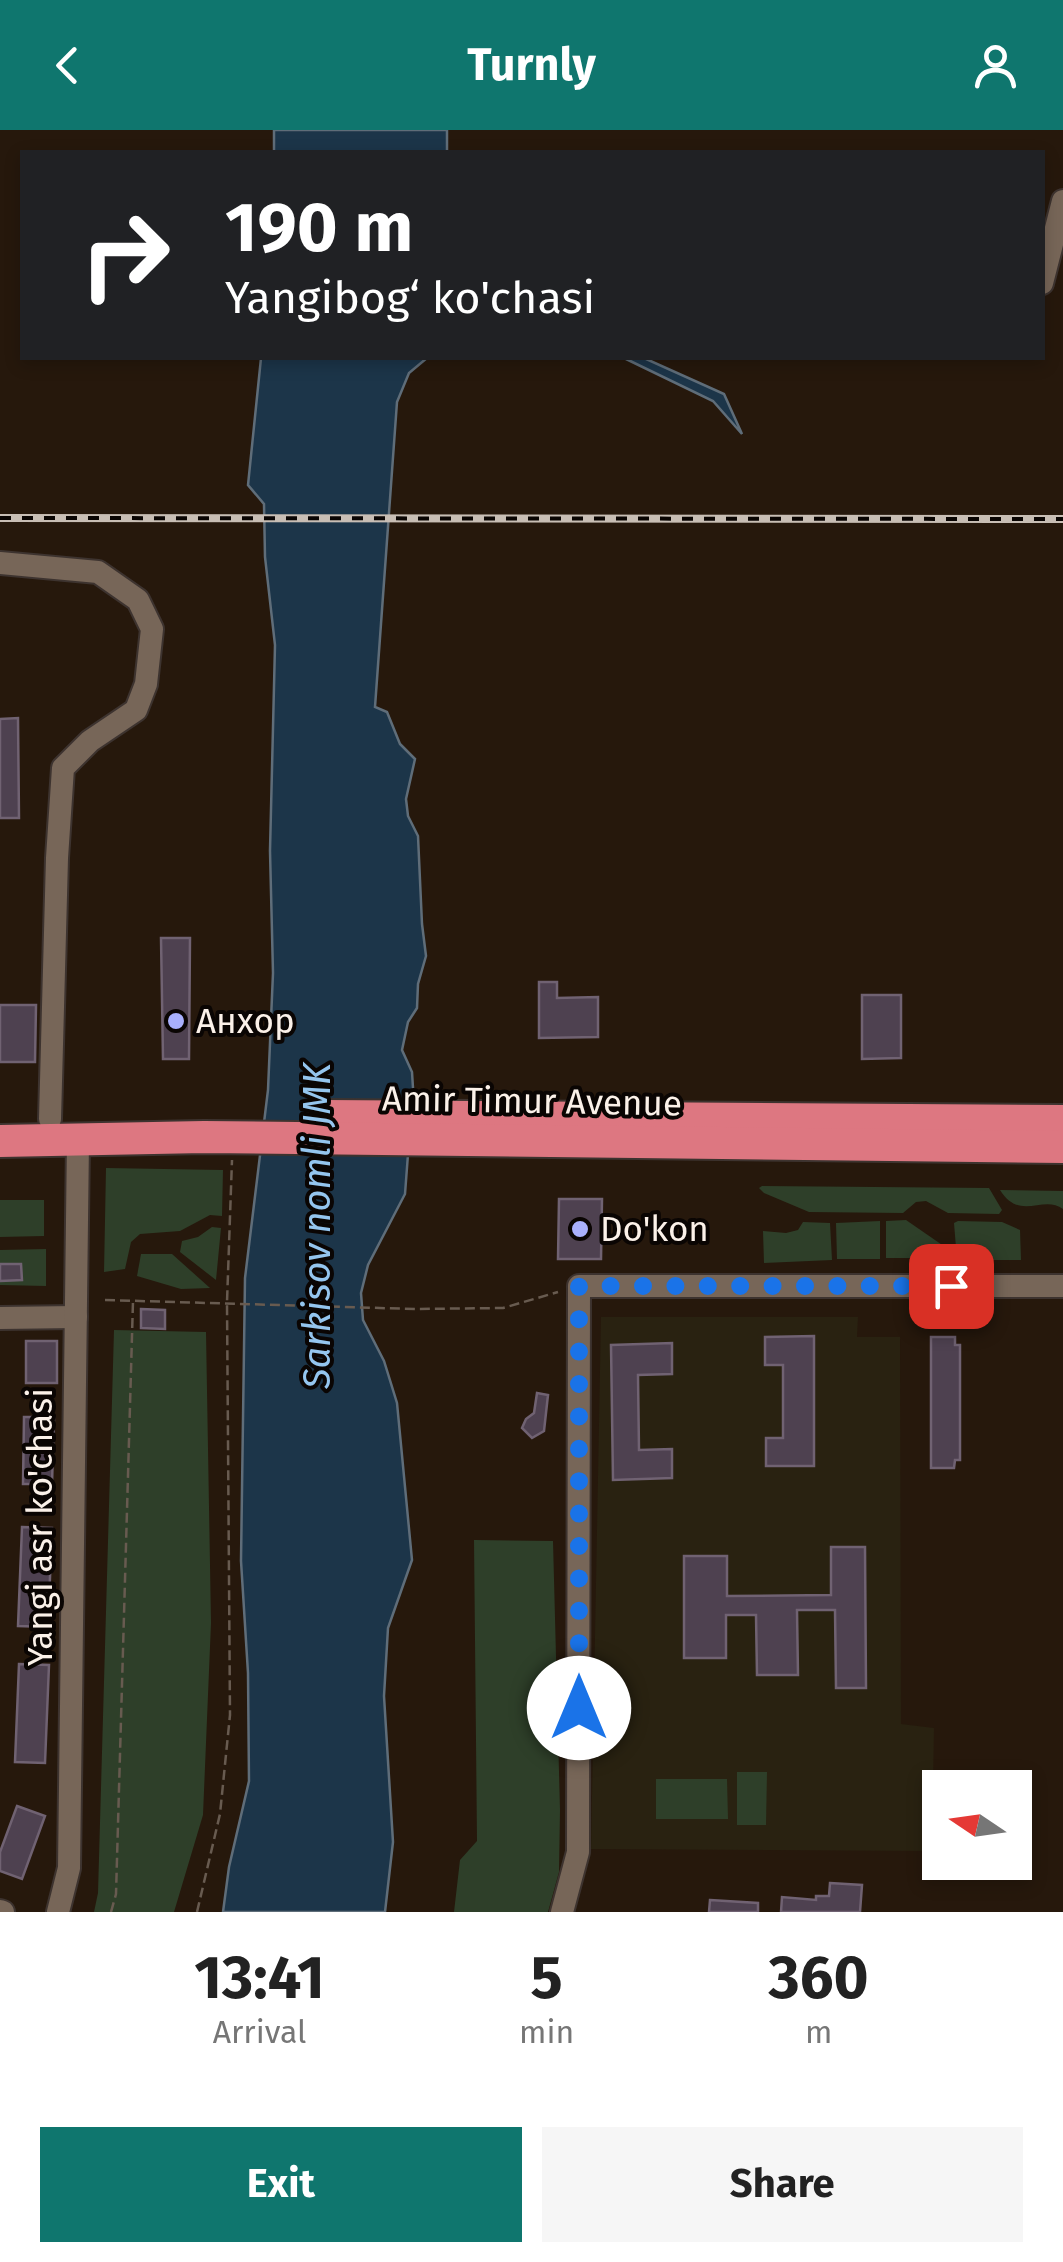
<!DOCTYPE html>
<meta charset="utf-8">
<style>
body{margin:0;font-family:"Fira Sans",sans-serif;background:#f6f6f6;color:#222;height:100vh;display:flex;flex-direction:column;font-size:38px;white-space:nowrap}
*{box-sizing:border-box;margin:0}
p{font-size:32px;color:#767676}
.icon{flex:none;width:55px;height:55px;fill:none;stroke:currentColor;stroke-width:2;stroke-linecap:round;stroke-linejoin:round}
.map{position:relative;height:1782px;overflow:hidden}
.side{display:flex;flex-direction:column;background:#fff;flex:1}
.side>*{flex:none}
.banner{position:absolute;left:20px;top:20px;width:1025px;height:210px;border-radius:0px;box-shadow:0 5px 15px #0003;background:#202124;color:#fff;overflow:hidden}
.needle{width:65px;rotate:283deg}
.buttons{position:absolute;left:922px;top:1640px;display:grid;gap:20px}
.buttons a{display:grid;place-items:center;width:110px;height:110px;border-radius:0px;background:#fff;box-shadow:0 5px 15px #0003;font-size:50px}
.pin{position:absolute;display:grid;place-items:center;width:85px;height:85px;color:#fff;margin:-42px;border-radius:20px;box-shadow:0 5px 15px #0006}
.me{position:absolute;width:110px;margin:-55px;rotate:0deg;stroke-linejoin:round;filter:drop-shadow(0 0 8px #0008)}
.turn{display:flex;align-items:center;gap:35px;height:210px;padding:0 40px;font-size:45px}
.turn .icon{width:130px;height:130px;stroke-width:2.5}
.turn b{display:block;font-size:70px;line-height:85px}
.eta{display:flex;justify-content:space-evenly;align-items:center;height:170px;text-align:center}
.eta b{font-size:60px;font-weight:700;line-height:70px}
.cta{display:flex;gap:20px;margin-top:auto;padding:20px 40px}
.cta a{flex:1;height:115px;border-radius:0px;background:#0f766e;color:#fff;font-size:40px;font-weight:700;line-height:115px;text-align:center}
.cta a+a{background:#f6f6f6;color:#222}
header{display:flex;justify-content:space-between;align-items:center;height:130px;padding:0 40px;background:#0f766e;color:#fff;font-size:45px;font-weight:700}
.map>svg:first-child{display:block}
.education{fill:#292211}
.green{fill:#2e3f29}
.water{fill:#1c3549;stroke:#5f6d79;stroke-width:2.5}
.building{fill:#4e4150;stroke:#706272;stroke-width:2.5}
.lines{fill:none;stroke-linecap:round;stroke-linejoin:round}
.minor-casing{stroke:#3d332f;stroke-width:26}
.highway-casing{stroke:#3d332f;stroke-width:36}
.path{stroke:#685b50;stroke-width:2.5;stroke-dasharray:10 5;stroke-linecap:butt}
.minor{stroke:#776658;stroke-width:22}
.highway{stroke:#dd7781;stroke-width:32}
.rail-casing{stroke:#c8beb5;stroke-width:8}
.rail{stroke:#0a0503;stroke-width:4;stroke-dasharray:11;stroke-linecap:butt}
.route{stroke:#1a73e8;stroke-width:18;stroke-dasharray:0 32.4}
.poi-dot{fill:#a9b0fc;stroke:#0a0503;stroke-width:4}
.labels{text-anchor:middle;stroke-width:8;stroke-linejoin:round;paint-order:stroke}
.poi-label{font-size:35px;fill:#fbf1e9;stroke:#0a0503;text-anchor:start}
.street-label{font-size:35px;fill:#fbf1e9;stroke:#0a0503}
.water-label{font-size:38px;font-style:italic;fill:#94c5ee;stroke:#0a0503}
</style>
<header><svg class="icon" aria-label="back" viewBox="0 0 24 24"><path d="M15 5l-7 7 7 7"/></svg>Turnly<svg class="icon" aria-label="person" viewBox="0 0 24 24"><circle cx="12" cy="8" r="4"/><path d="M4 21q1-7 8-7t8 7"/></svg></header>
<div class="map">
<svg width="1063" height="1782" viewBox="0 0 1063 1782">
<rect width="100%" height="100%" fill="#26180c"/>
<path class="education" d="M 601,1187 L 858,1187 L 857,1207 L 900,1207 L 901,1594 L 934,1598 L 932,1721 L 591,1719 Z"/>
<g class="green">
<path d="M 106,1038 L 223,1040 L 222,1086 L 210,1085 L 180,1101 L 140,1104 L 131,1112 L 125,1139 L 104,1142 Z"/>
<path d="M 762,1056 L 989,1058 L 1002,1080 L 999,1084 L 948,1083 L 926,1071 L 916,1072 L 903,1083 L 809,1082 L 764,1063 L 759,1058 Z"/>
<path d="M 1000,1060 L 1063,1061 L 1063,1079 C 1043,1064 1020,1092 1000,1060 Z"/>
<path d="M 0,1070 L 44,1070 L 44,1106 L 0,1107 Z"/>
<path d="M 906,1090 L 948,1119 L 948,1128 L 886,1128 L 886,1091 Z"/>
<path d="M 880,1091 L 880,1129 L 837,1129 L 836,1093 Z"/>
<path d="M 958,1091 L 1002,1092 L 1020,1100 L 1021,1130 L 957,1130 L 954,1093 Z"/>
<path d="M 803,1092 L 830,1093 L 832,1130 L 764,1133 L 763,1101 L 786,1103 L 798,1100 Z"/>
<path d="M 212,1097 L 221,1098 L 216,1150 L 180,1122 L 182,1111 L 198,1107 Z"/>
<path d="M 46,1119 L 46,1156 L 0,1155 L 0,1120 Z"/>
<path d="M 141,1124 L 172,1124 L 210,1158 L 181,1159 L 137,1146 Z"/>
<path d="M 114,1200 L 206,1202 L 211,1493 L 203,1685 L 174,1782 L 94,1782 L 98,1763 Z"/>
<path d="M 474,1410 L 553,1411 L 560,1680 L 559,1742 L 548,1782 L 454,1782 L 460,1730 L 477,1711 Z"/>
<path d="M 737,1642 L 767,1642 L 766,1695 L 737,1695 Z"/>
<path d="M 656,1649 L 727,1649 L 728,1689 L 656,1689 Z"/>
</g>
<g class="water">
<rect x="274" y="0" width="173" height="22"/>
<path d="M 261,228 L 427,228 L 409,243 L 397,272 L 375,577 L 387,582 L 400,614 L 415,629 L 406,669 L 408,686 L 418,706 L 422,794 L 426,826 L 418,854 L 417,878 L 408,892 L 402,920 L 412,942 L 413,958 L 405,1064 L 368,1135 L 361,1163 L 363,1190 L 384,1231 L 397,1273 L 412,1430 L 388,1498 L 384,1566 L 393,1712 L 385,1782 L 223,1782 L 229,1737 L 249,1651 L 248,1543 L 241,1431 L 245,1148 L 268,960 L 273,843 L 270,721 L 275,515 L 265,427 L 264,374 L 248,355 Z"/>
<path d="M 624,228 L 644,228 L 724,264 L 742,304 L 713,271 Z"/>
</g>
<g class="building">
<path d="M 18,588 L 19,688 L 0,688 L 0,589 Z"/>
<path d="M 161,808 L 190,808 L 189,929 L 163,929 Z"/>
<path d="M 539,852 L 557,852 L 557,868 L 598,867 L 598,907 L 539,908 Z"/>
<path d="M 862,865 L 901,865 L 901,928 L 862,929 Z"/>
<path d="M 0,875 L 36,875 L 35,932 L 0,932 Z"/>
<path d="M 559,1069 L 602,1069 L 601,1129 L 558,1129 Z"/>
<path d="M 0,1134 L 21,1134 L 22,1150 L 0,1151 Z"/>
<path d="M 141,1179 L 165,1180 L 165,1199 L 141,1198 Z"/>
<path d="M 814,1206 L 814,1336 L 766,1336 L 766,1308 L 783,1308 L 783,1235 L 765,1235 L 765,1207 Z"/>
<path d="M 931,1207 L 955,1207 L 955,1215 L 960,1215 L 960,1330 L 955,1330 L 954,1338 L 931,1338 Z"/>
<rect x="26" y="1211" width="31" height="42"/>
<path d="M 672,1213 L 672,1244 L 638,1245 L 639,1320 L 672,1319 L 672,1348 L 613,1350 L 611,1215 Z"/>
<path d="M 537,1263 L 548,1265 L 544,1301 L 532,1308 L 522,1298 L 526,1289 L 534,1283 Z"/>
<path d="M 24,1287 L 54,1287 L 52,1354 L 23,1354 Z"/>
<path d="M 22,1397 L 52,1398 L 48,1497 L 18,1496 Z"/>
<path d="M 831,1417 L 865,1417 L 866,1558 L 836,1558 L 835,1480 L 797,1480 L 798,1545 L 757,1545 L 756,1485 L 726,1485 L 726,1528 L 684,1528 L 684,1426 L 727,1426 L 727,1466 L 831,1465 Z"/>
<path d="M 19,1534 L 49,1535 L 45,1633 L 15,1632 Z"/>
<path d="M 17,1676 L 45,1686 L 22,1749 L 0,1741 L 0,1722 Z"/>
<path d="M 830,1753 L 862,1755 L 860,1782 L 781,1782 L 782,1767 L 816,1770 L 816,1766 L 829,1766 Z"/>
<path d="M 710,1770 L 758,1773 L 758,1782 L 709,1782 Z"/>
</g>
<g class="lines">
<defs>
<g id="minor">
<path d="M 1042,153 L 1063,71"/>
<path d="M 0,433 L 98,442 L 138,470 L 152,499 L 146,554 L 136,580 L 90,611 L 63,638 L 57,728 L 50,989"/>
<path d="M 0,1188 L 76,1187"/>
<path d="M 0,1781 L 3,1782"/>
<path d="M 58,1782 L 69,1738 L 78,1010"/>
<path d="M 562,1782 L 578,1722 L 579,1156 L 1063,1156"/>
</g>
<g id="highway">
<path d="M 324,986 L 1063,991"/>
<path d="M 0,1011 L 204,1007 L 1063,1017"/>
</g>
</defs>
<use href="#minor" class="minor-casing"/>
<use href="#highway" class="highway-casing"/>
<g class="path">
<path d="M 105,1170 L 415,1179 L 503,1178 L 558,1162"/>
<path d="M 111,1782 L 116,1764 L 133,1171"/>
<path d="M 197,1782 L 220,1684 L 230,1585 L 227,1172 L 232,1030"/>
</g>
<use href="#minor" class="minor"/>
<use href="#highway" class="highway"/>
<defs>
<path id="rail" d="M 0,388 L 1063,389"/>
</defs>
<use href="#rail" class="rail-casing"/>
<use href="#rail" class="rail"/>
</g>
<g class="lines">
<path class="route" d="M 579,1578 L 579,1156 L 951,1156"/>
</g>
<g class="poi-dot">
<circle cx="176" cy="891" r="10"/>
<circle cx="580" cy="1099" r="10"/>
</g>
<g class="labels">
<g class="poi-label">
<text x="196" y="903">Анхор</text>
<text x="600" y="1111">Do'kon</text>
</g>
<g class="street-label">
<text transform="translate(532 971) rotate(1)" y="12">Amir Timur Avenue</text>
<text transform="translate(40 1397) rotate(-90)" y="12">Yangi asr ko'chasi</text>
</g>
<g class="water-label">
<text transform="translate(317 1096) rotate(-90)" y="13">Sarkisov nomli JMK</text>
</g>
</g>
</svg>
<div class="buttons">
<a><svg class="needle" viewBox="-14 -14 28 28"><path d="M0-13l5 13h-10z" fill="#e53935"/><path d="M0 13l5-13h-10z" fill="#767676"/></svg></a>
</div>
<div class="pin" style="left:951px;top:1156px;background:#d93025"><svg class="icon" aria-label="arrive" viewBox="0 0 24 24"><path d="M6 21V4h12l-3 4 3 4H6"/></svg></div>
<svg class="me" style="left:579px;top:1578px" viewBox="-20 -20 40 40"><circle r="19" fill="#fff"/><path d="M0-13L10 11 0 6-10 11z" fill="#1a73e8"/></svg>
<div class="banner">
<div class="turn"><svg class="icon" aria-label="right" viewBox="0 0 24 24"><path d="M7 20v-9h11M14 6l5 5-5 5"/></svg><div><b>190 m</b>Yangibog‘ ko'chasi</div></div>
</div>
</div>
<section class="side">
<div class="eta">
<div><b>13:41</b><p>Arrival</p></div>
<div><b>5</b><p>min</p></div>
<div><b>360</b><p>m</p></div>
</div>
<div class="cta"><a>Exit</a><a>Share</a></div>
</section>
